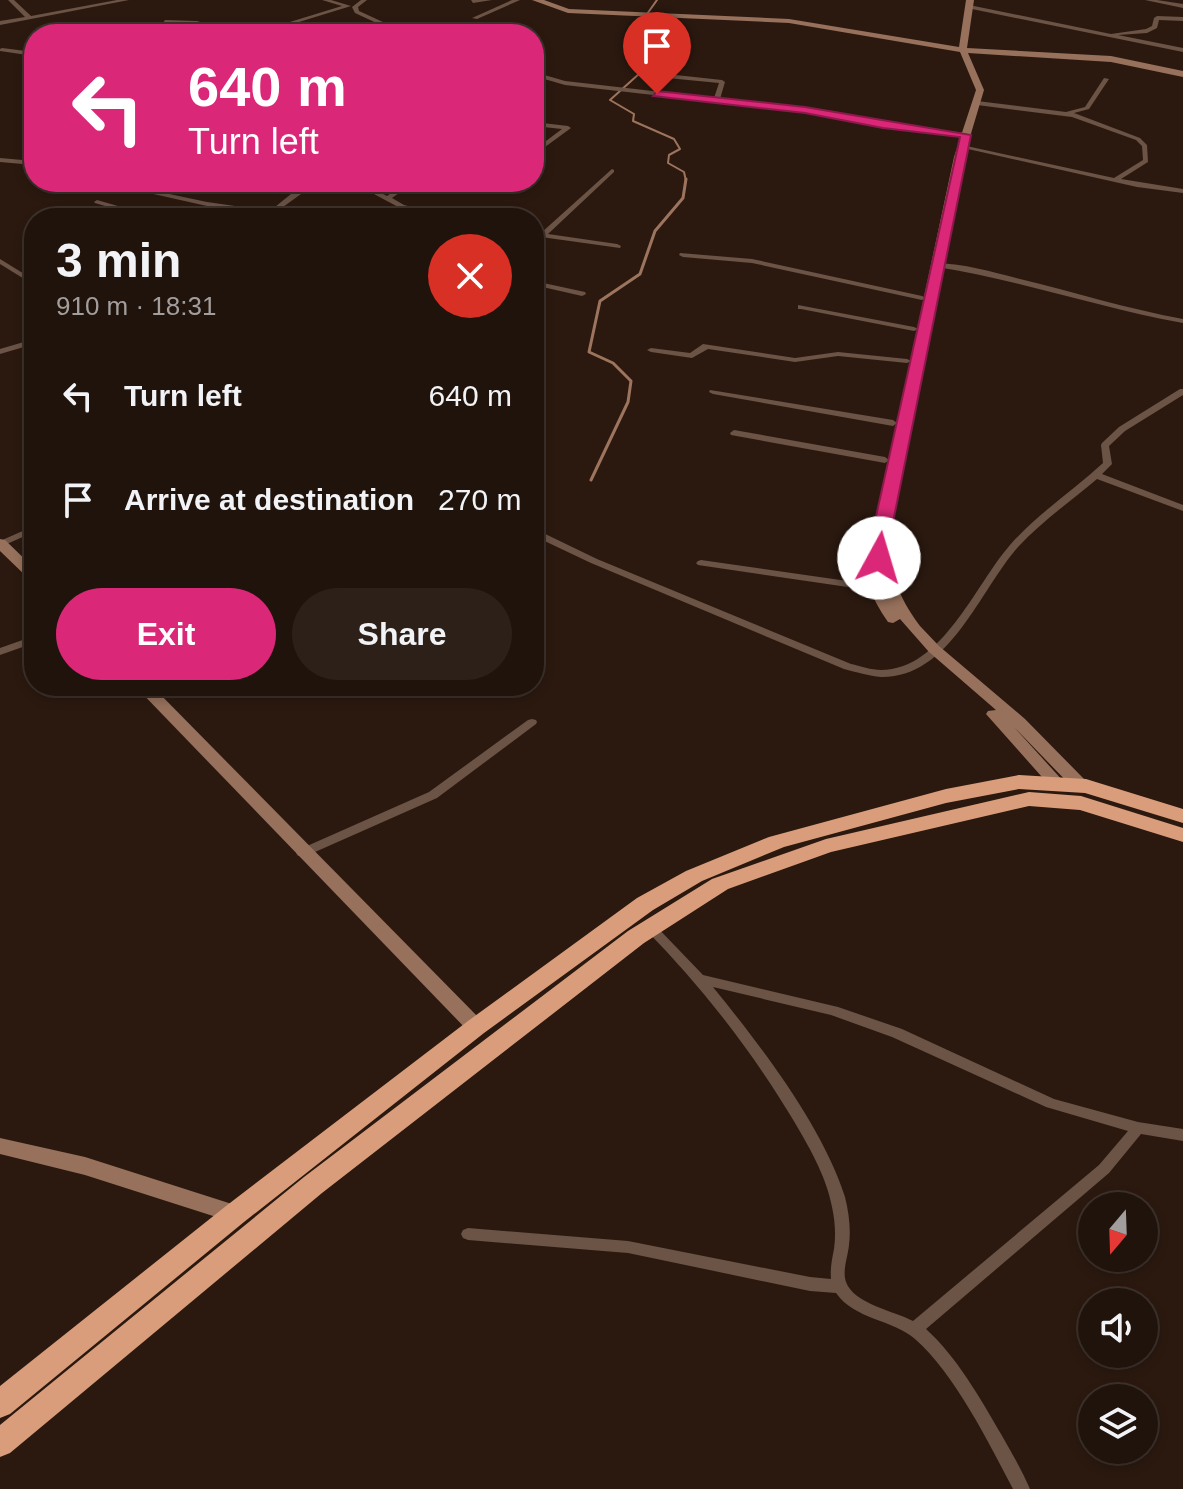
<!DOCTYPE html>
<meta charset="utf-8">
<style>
body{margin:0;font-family:Arial,sans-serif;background:#2d2019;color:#f1f3f6;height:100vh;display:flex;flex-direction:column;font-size:30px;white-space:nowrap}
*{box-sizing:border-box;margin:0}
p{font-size:26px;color:#a29e9d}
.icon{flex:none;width:44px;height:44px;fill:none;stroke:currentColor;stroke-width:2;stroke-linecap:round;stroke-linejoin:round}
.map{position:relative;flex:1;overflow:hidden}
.details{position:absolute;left:24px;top:208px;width:520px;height:488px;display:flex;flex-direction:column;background:#20130b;border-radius:32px;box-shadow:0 4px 12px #0003,0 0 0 2px #3d322c}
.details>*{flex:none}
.banner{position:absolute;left:24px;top:24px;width:520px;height:168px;border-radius:32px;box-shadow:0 4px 12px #0003,0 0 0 2px #3d322c;background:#db2777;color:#fff;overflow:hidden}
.needle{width:52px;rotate:199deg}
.buttons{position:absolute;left:1078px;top:1192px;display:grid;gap:16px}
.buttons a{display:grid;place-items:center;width:80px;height:80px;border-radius:50%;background:#20130b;box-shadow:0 4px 12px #0003,0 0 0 2px #3d322c;font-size:40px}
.pin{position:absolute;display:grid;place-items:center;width:68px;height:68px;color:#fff;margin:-82px -34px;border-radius:50% 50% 50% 0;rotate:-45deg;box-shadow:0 0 8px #0007}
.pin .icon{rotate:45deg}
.me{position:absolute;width:88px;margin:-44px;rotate:6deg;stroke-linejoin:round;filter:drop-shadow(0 0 6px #0008)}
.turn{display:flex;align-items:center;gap:28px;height:168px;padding:0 32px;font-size:36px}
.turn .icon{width:104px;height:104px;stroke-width:2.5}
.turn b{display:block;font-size:56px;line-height:68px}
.round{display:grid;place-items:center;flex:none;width:84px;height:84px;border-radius:42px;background:#2d2019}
.summary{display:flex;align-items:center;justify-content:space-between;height:136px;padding:0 32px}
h1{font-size:48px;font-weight:800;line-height:60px}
.cta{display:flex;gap:16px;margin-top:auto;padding:16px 32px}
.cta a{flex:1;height:92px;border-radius:48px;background:#db2777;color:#fff;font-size:32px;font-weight:800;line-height:92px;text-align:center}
.cta a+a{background:#2d2019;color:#f1f3f6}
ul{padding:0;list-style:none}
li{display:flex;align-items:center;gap:24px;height:104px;padding:0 32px}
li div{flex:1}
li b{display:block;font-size:30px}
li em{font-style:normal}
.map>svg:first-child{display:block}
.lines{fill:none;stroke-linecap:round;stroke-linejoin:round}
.stream-far1{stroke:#9d745d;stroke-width:2}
.stream{stroke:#9d745d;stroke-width:3}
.street{fill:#6b5346;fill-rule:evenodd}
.secondary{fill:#97715c;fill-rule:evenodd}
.highway{fill:#d99d7c;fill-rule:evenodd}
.route{fill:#db2777;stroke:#8e194d;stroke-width:2}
</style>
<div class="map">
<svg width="1183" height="1489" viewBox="0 0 1183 1489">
<rect width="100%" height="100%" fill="#2b190f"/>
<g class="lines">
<path class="stream-far1" d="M 657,0 L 635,31 L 655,41 L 660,55 L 610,100 L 634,114 L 633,121 L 674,139 L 680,149 L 669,155 L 668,163 L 684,172 L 686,181"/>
<path class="stream" d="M 591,480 L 628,402 L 631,381 L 613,363 L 589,352 L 600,301 L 640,274 L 655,231 L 683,198 L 686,179"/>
<g class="street">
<path d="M 8,0 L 14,0 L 31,16 L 117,0 L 129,0 L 0,25 L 0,21 L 25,17 Z"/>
<path d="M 322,0 L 331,0 L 351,6 L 260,34 L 251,34 L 342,6 Z"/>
<path d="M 361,0 L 367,0 L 358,7 L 359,11 L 409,34 L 401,34 L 388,28 L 370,34 L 362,34 L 383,26 L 355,13 L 352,7 Z"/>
<path d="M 471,0 L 492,0 L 473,3 Z"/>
<path d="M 512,0 L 520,0 L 477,19 L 472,18 Z"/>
<path d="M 1145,0 L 1157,0 L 1183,4 L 1183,8 Z"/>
<path d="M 969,5 L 1111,34 L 1146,29 L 1152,26 L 1154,18 L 1157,16 L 1183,17 L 1183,21 L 1159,20 L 1157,28 L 1147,33 L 1118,35 L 1183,48 L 1183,52 L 967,8 Z"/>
<path d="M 165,20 L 197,21 L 237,34 L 228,34 L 197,25 L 163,23 Z"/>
<path d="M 2,48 L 34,52 L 34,56 L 0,51 L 0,49 Z"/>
<path d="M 534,72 L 565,81 L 714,98 L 719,83 L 657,77 L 654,75 L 657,73 L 722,80 L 725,82 L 720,99 L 805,108 L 883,123 L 966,133 L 969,135 L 966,137 L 883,127 L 805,112 L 565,85 L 534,76 Z"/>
<path d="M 1104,78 L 1109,79 L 1089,109 L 1074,113 L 1140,138 L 1147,145 L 1148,162 L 1121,179 L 1183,189 L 1183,193 L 1137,187 L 959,147 L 962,145 L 1114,178 L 1143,160 L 1142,146 L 1136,140 L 1072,117 L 977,105 L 974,103 L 977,101 L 1066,112 L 1085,107 Z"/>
<path d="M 534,122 L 568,126 L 571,128 L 534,155 L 534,150 L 562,129 L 534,126 Z"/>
<path d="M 0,158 L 34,161 L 34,165 L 0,162 Z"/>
<path d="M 612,169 L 614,170 L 614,172 L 548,234 L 617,244 L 621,246 L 620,248 L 534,236 L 534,232 L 541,233 Z"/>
<path d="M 100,182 L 113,182 L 207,202 L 270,211 C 282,202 294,190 306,184 C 320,177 373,188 387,196 L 407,182 L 414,182 L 392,198 L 404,205 L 454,218 L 441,218 L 400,208 L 374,194 L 315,184 L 269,217 L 266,214 L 207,206 Z"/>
<path d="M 212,182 L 220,182 L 208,190 L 204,190 L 204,188 Z"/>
<path d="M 468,182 L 496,182 C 490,186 474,186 468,182 Z"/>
<path d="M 97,200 L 156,217 L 158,218 L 146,218 L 95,203 L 94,202 Z"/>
<path d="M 680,253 L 752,259 L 922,296 L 926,298 L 922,300 L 752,263 L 683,257 L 679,255 Z"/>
<path d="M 0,259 L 34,280 L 34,285 L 0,264 Z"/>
<path d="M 934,263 C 962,263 993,272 1020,279 C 1074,292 1128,309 1183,319 L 1183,323 C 1100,308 1020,280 937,267 L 934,267 Z"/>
<path d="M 534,281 L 585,292 L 586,294 L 582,296 L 534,285 Z"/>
<path d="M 798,305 L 914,327 L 918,329 L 914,331 L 801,309 L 798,309 Z"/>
<path d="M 34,339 L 34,344 L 0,354 L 0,349 Z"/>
<path d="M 703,344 L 795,358 L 838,352 L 907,359 L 911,361 L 907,363 L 838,356 L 795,362 L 708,349 L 692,358 L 651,352 L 647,350 L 651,348 L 690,353 Z"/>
<path d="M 1180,389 L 1183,389 L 1183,395 L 1125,431 L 1109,446 L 1112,464 L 1102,474 L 1183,505 L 1183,511 L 1097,479 C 1071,501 1041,522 1018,547 C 979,591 950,678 881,677 C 869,676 856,672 844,669 L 591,563 L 534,536 L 534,529 L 537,530 L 597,559 L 851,664 C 860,666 871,670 881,670 C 942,670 975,585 1010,545 C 1037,514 1073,491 1103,463 L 1101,445 L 1102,443 L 1119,427 Z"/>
<path d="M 710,390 L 893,420 L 897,423 L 893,426 L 713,394 L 709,392 Z"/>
<path d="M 734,430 L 885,457 L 889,460 L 885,463 L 731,435 L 730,433 Z"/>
<path d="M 34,526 L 34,532 L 0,547 L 0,541 Z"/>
<path d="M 701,560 L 882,586 L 887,589 L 882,592 L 698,565 L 696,563 L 698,561 Z"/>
<path d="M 34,636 L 34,643 L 0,655 L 0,648 Z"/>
<path d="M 532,719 L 536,720 L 537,722 L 536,724 L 437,798 L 306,856 L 298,856 L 296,853 L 298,850 L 429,792 L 528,720 Z"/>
<path d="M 650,923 L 654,924 L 703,975 L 838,1007 L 902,1029 L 1054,1099 L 1138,1122 L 1183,1129 L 1183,1141 L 1141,1134 L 1109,1173 L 926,1329 C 957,1357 980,1398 1001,1434 C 1011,1452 1022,1470 1030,1489 L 1013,1489 C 989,1443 954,1373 915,1339 C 892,1319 855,1320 836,1293 L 810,1291 L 628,1253 L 468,1240 L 463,1238 L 461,1234 L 463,1230 L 468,1228 L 628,1241 L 810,1277 L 831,1279 C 830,1269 832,1259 834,1249 C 836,1235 835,1221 832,1207 C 826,1175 808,1145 792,1118 C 751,1050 702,987 646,930 L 644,927 L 646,924 ZM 713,987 L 831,1015 L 892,1037 L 1046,1107 L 1128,1131 L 1099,1165 L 913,1321 C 894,1311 854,1304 846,1282 C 842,1271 848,1256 849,1245 C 851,1230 849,1213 845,1197 C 822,1125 760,1045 713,987 Z"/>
</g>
<g class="secondary">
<path d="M 532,0 L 544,0 L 569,9 L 789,19 L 959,47 L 966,0 L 974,0 L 967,48 L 1111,56 L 1183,71 L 1183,77 L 1111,62 L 968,53 L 984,90 L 964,157 L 888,530 C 888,569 897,595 920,626 L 939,646 L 1025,719 L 1086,781 L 1088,785 L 1086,789 L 1074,789 L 1014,727 L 1064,782 L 1056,787 L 1050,786 L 986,714 L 988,711 L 996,710 L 929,652 L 900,619 L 893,623 L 888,622 C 867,592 859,565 863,529 L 870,525 L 875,526 L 954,157 L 976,90 L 960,52 L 789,23 L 568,13 Z"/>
<path d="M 0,539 L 5,540 L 34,568 L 34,580 L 29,579 L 0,551 Z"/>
<path d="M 135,686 L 152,686 L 483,1022 L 486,1027 L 483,1032 L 476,1034 L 469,1032 Z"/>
<path d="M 0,1138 L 85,1157 L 235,1205 L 242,1208 L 246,1214 L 242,1220 L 235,1223 L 85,1175 L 0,1154 Z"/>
</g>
<g class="highway">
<path d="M 1019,775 L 1086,779 L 1183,809 L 1183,823 L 1085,793 L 1019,789 L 946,803 L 784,847 L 702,881 L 653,910 L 484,1033 L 244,1222 L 10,1414 L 0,1418 L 0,1386 L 226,1206 L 468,1021 L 637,898 L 686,871 L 769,837 L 946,789 Z"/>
<path d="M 1029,792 L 1081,796 L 1183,828 L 1183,842 L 1080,810 L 1029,806 L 831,852 L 728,889 L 644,943 L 322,1193 L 10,1453 L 0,1457 L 0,1425 L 304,1177 L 628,931 L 712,879 L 826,839 Z"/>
</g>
</g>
<path class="route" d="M 657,91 L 805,107 L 971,135 L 885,562 L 871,558 L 873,530 L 960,137 L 883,128 L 805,113 L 653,96 Z"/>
</svg>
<div class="buttons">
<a><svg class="needle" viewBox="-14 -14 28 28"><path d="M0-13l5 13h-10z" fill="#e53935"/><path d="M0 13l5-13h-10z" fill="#a29e9d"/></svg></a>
<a><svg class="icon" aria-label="sound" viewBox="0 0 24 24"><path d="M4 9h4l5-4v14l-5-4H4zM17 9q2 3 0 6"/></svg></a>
<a><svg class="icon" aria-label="layers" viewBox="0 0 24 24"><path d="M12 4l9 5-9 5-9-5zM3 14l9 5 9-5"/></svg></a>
</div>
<div class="pin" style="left:657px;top:94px;background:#d93025"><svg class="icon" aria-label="arrive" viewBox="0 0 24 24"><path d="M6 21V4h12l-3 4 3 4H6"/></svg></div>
<svg class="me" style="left:879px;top:558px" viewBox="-20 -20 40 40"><circle r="19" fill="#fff"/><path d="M0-13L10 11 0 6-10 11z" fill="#db2777"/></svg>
<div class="banner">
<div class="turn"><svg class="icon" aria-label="left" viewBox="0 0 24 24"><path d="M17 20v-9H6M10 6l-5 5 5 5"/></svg><div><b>640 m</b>Turn left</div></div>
</div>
<section class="details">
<div class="summary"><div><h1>3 min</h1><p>910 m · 18:31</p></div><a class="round" style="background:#d93025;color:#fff"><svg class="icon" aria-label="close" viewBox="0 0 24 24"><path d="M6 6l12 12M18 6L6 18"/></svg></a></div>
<ul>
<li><svg class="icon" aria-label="left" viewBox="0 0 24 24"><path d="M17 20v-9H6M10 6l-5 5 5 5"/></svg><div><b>Turn left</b></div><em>640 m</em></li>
<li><svg class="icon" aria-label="arrive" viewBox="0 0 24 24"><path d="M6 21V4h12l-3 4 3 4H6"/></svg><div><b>Arrive at destination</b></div><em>270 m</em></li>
</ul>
<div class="cta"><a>Exit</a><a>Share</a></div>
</section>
</div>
